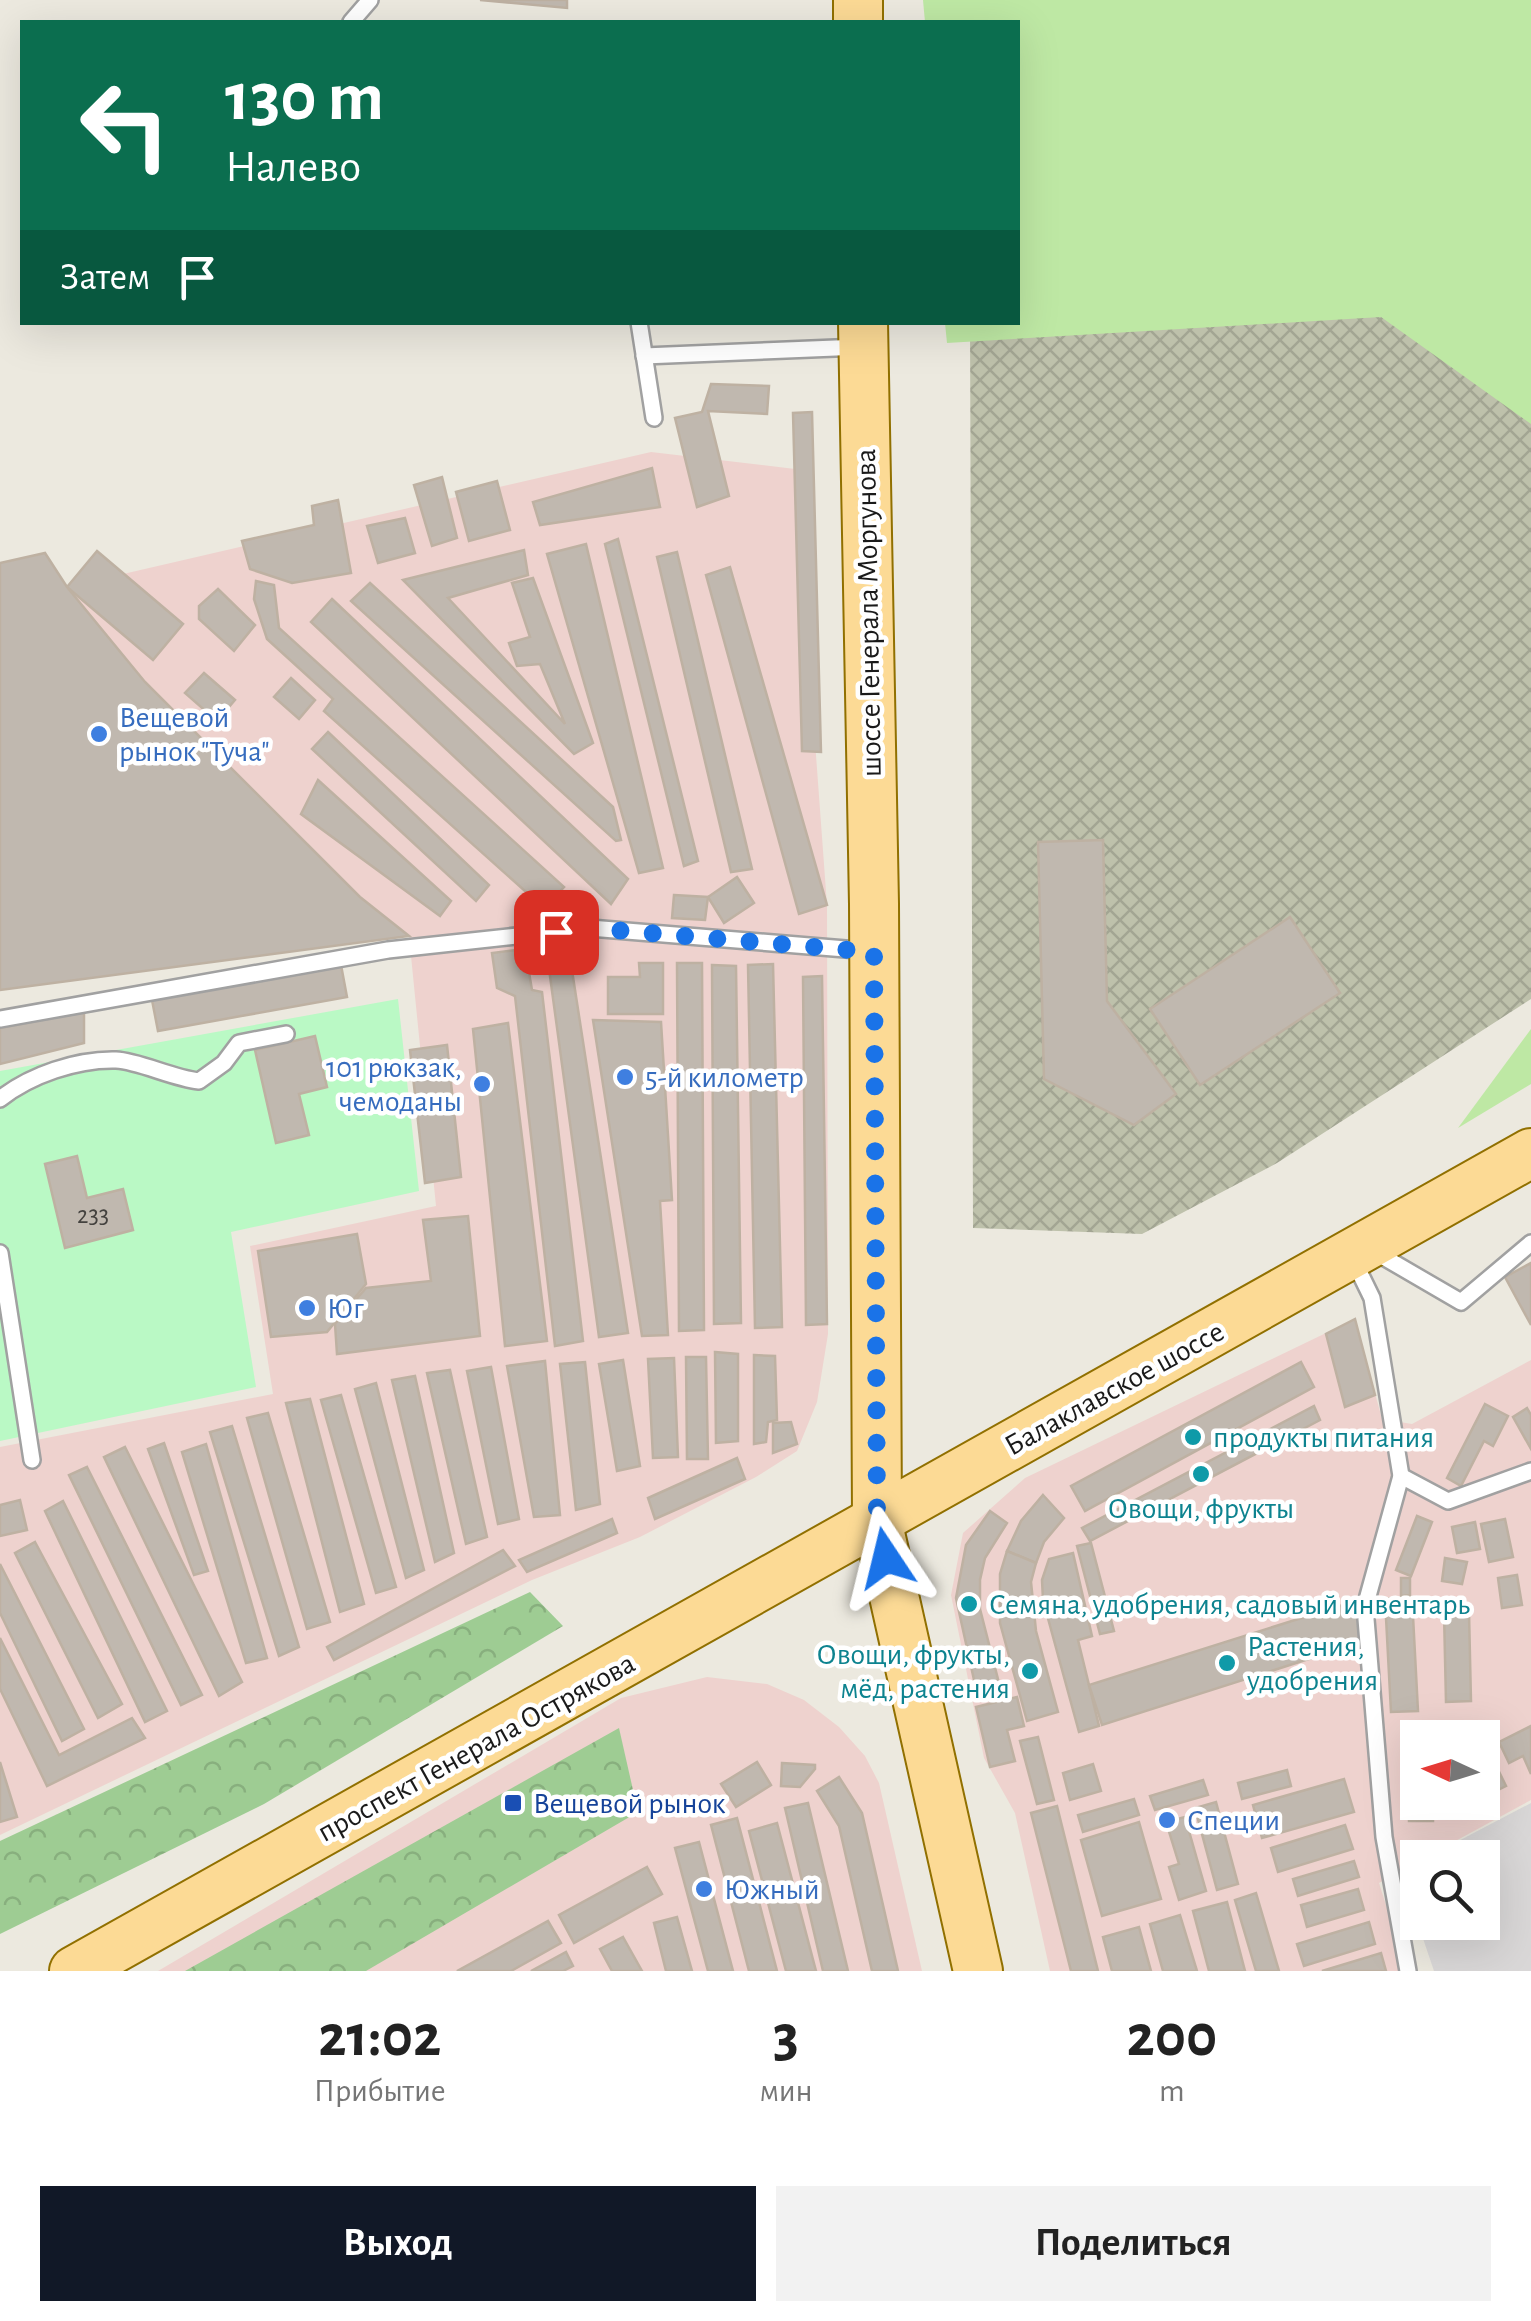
<!DOCTYPE html>
<html lang="ru">
<meta charset="utf-8">
<style>
body{margin:0;font-family:"Alegreya Sans",sans-serif;background:#f2f2f2;color:#222;height:100vh;display:flex;flex-direction:column;font-size:38px;white-space:nowrap}
*{box-sizing:border-box;margin:0}
p{font-size:32px;color:#767676}
.icon{flex:none;width:55px;height:55px;fill:none;stroke:currentColor;stroke-width:2;stroke-linecap:round;stroke-linejoin:round}
.map{position:relative;height:1971px;overflow:hidden}
.panel{display:flex;flex-direction:column;background:#fff;flex:1}
.panel>*{flex:none}
.guide{position:absolute;left:20px;top:20px;width:1000px;height:305px;border-radius:0px;box-shadow:0 10px 40px #0002;background:#0b6e4f;color:#fff;overflow:hidden}
.needle{width:65px;rotate:274deg}
.buttons{position:absolute;left:1400px;top:1720px;display:grid;gap:20px}
.buttons a{display:grid;place-items:center;width:100px;height:100px;border-radius:0px;background:#fff;box-shadow:0 10px 40px #0002;font-size:50px}
.pin{position:absolute;display:grid;place-items:center;width:85px;height:85px;color:#fff;margin:-42px;border-radius:20px;box-shadow:0 5px 15px #0006}
.me{position:absolute;width:110px;margin:-55px;rotate:350deg;stroke-linejoin:round;filter:drop-shadow(0 0 8px #0008)}
.turn{display:flex;align-items:center;gap:35px;height:210px;padding:0 40px;font-size:45px}
.turn .icon{width:130px;height:130px;stroke-width:2.5}
.turn b{display:block;font-size:70px;line-height:85px}
.then{display:flex;align-items:center;height:95px;padding:0 40px;background:#0003;gap:20px;font-size:38px}
.eta{display:flex;justify-content:space-evenly;align-items:center;height:170px;text-align:center}
.eta b{font-size:60px;font-weight:700;line-height:70px}
.action{display:flex;gap:20px;margin-top:auto;padding:20px 40px}
.action a{flex:1;height:115px;border-radius:0px;background:#111827;color:#fff;font-size:40px;font-weight:700;line-height:115px;text-align:center}
.action a+a{background:#f2f2f2;color:#222}
.map>svg:first-child{display:block}
.residential{fill:#d9d7d7}
.commercial{fill:#eed2ce;fill-rule:evenodd}
.construction{fill:url(#construction-cross-hatch)}
.grass{fill:#bee8a4}
.forest{fill:url(#forest-crowns)}
.park{fill:#baf9c5}
.building{fill:#c0b8af;stroke:#beb1a2;stroke-width:2.5}
.lines{fill:none;stroke-linecap:round;stroke-linejoin:round}
.service-casing{stroke:#a1a1a1;stroke-width:20}
.primary-casing{stroke:#917000;stroke-width:52}
.service{stroke:#fff;stroke-width:15}
.primary{stroke:#fcda95;stroke-width:48}
.route{stroke:#1a73e8;stroke-width:18;stroke-dasharray:0 32.4}
.shop-dot{fill:#3f7fe0;stroke:#fff;stroke-width:4}
.culture-dot{fill:#0f9aa8;stroke:#fff;stroke-width:4}
.transit-dot{fill:#1a4fb4;stroke:#fff;stroke-width:4}
.labels{text-anchor:middle;stroke-width:9;stroke-linejoin:round;paint-order:stroke}
.number-label{font-size:25px;fill:#44423f}
.street-label{font-size:30px;fill:#1a1a1a;stroke:#fff}
.shop-label{font-size:30px;fill:#366cbe;stroke:#fff;text-anchor:start}
.culture-label{font-size:30px;fill:#0d838f;stroke:#fff;text-anchor:start}
.transit-label{font-size:30px;fill:#164399;stroke:#fff;text-anchor:start}
</style>
<div class="map">
<svg width="1531" height="1971" viewBox="0 0 1531 1971">
<defs>
<pattern id="construction-cross-hatch" width="8" height="8" patternUnits="userSpaceOnUse" patternTransform="scale(2.5)"><rect width="8" height="8" fill="#bec1ab"/><path d="M0 0l8 8M0 8l8-8" fill="none" stroke="#a3a593"/></pattern>
<pattern id="forest-crowns" width="20" height="18" patternUnits="userSpaceOnUse" patternTransform="scale(2.5)"><rect width="20" height="18" fill="#9ecc93"/><path d="M2 6a3 3 0 1 1 6 0M12 15a3 3 0 1 1 6 0" fill="none" stroke="#88af7e"/></pattern>
</defs>
<rect width="100%" height="100%" fill="#ece9df"/>
<path class="residential" d="M 1531,1803 L 1531,1971 L 1434,1971 L 1413,1909 L 1410,1868 L 1417,1863 L 1418,1922 L 1482,1922 L 1482,1858 L 1428,1857 Z"/>
<g class="commercial">
<path d="M 651,452 L 795,469 L 827,905 L 828,1334 L 817,1402 L 797,1451 L 756,1477 L 640,1537 L 532,1580 L 0,1835 L 0,1447 L 273,1394 L 250,1246 L 436,1206 L 409,936 L 360,897 L 145,682 L 67,587 Z"/>
<path d="M 1355,1319 L 1382,1419 L 1412,1424 L 1531,1360 L 1531,1800 L 1426,1857 L 1418,1858 L 1417,1862 L 1379,1883 L 1407,1971 L 1050,1971 L 1015,1813 L 984,1758 L 951,1595 L 963,1533 L 1025,1478 ZM 1418,1738 L 1482,1738 L 1482,1802 L 1418,1802 Z"/>
<path d="M 707,1677 L 767,1684 L 804,1700 L 839,1727 L 865,1756 L 879,1783 L 922,1971 L 158,1971 L 621,1698 Z"/>
</g>
<path class="construction" d="M 1531,224 L 1531,999 L 1277,1163 L 1142,1234 L 973,1228 L 970,323 L 1018,322 Z"/>
<g class="grass">
<path d="M 923,0 L 1531,0 L 1531,424 L 1381,317 L 947,343 L 945,323 L 1018,322 L 1018,22 L 925,22 Z"/>
<path d="M 1531,1029 L 1531,1084 L 1458,1128 Z"/>
</g>
<g class="forest">
<path d="M 530,1592 L 563,1626 L 264,1804 L 0,1934 L 0,1841 Z"/>
<path d="M 619,1728 L 638,1812 L 366,1971 L 185,1971 Z"/>
</g>
<path class="park" d="M 398,999 L 419,1191 L 231,1232 L 256,1387 L 0,1441 L 0,1071 Z"/>
<g class="building">
<path d="M 480,0 L 567,0 L 567,8 Z"/>
<path d="M 711,384 L 769,386 L 767,414 L 708,411 L 729,496 L 697,507 L 675,418 L 702,412 Z"/>
<path d="M 812,412 L 821,752 L 802,751 L 793,413 Z"/>
<path d="M 652,468 L 660,507 L 540,525 L 533,502 Z"/>
<path d="M 442,477 L 457,538 L 432,546 L 414,485 Z"/>
<path d="M 497,481 L 510,530 L 469,541 L 456,492 Z"/>
<path d="M 338,500 L 351,573 L 292,583 L 250,569 L 242,541 L 314,525 L 312,506 Z"/>
<path d="M 405,518 L 415,553 L 378,563 L 367,526 Z"/>
<path d="M 618,539 L 698,861 L 684,866 L 605,544 Z"/>
<path d="M 586,544 L 663,868 L 639,873 L 547,554 Z"/>
<path d="M 524,550 L 528,575 L 448,598 L 565,724 L 540,664 L 517,666 L 509,643 L 530,637 L 512,583 L 533,578 L 593,743 L 574,754 L 403,580 Z"/>
<path d="M 97,551 L 183,624 L 153,660 L 67,587 Z"/>
<path d="M 677,552 L 752,869 L 731,872 L 657,557 Z"/>
<path d="M 45,553 L 67,587 L 145,682 L 360,897 L 409,936 L 0,990 L 0,563 Z"/>
<path d="M 730,567 L 827,905 L 799,914 L 706,575 Z"/>
<path d="M 256,581 L 274,585 L 279,628 L 564,887 L 544,908 L 324,711 L 333,699 L 267,639 L 254,599 Z"/>
<path d="M 370,583 L 613,807 L 621,840 L 616,841 L 351,601 Z"/>
<path d="M 218,589 L 255,625 L 234,651 L 199,619 L 199,606 Z"/>
<path d="M 332,599 L 628,879 L 611,904 L 311,622 Z"/>
<path d="M 204,673 L 235,700 L 217,721 L 185,693 Z"/>
<path d="M 291,678 L 315,700 L 299,719 L 274,697 Z"/>
<path d="M 328,732 L 489,885 L 476,901 L 312,749 Z"/>
<path d="M 318,780 L 451,901 L 440,916 L 301,814 Z"/>
<path d="M 1103,840 L 1107,1001 L 1176,1094 L 1134,1125 L 1044,1079 L 1038,842 Z"/>
<path d="M 737,877 L 754,903 L 724,923 L 708,897 Z"/>
<path d="M 674,895 L 708,897 L 705,920 L 672,918 Z"/>
<path d="M 1290,917 L 1340,993 L 1200,1085 L 1150,1009 Z"/>
<path d="M 525,949 L 532,990 L 542,992 L 583,1341 L 555,1346 L 515,996 L 497,988 L 492,953 Z"/>
<path d="M 569,951 L 628,1333 L 599,1337 L 547,954 Z"/>
<path d="M 639,963 L 663,963 L 663,1014 L 608,1014 L 608,977 L 640,977 Z"/>
<path d="M 677,963 L 702,963 L 704,1330 L 679,1331 Z"/>
<path d="M 773,964 L 782,1327 L 755,1328 L 748,965 Z"/>
<path d="M 341,965 L 347,997 L 158,1031 L 152,1000 Z"/>
<path d="M 712,965 L 736,966 L 741,1323 L 714,1324 Z"/>
<path d="M 822,976 L 827,1324 L 806,1325 L 803,977 Z"/>
<path d="M 84,1012 L 84,1043 L 0,1064 L 0,1028 Z"/>
<path d="M 593,1020 L 661,1022 L 672,1200 L 660,1201 L 668,1335 L 642,1336 Z"/>
<path d="M 508,1023 L 547,1341 L 505,1346 L 473,1029 Z"/>
<path d="M 315,1036 L 327,1087 L 299,1094 L 309,1135 L 276,1143 L 255,1050 Z"/>
<path d="M 447,1045 L 461,1177 L 425,1183 L 410,1050 Z"/>
<path d="M 77,1156 L 87,1198 L 123,1189 L 133,1230 L 65,1248 L 45,1164 Z"/>
<path d="M 468,1216 L 480,1336 L 337,1354 L 335,1324 L 366,1288 L 431,1281 L 423,1220 Z"/>
<path d="M 357,1234 L 366,1284 L 327,1332 L 271,1337 L 258,1251 Z"/>
<path d="M 1531,1263 L 1531,1325 L 1505,1277 Z"/>
<path d="M 1355,1319 L 1375,1395 L 1345,1407 L 1326,1334 Z"/>
<path d="M 715,1352 L 738,1354 L 738,1441 L 716,1443 Z"/>
<path d="M 754,1355 L 775,1356 L 777,1420 L 768,1422 L 766,1442 L 754,1444 Z"/>
<path d="M 686,1357 L 706,1357 L 708,1459 L 687,1459 Z"/>
<path d="M 674,1358 L 678,1457 L 653,1458 L 648,1359 Z"/>
<path d="M 623,1360 L 640,1466 L 617,1471 L 599,1364 Z"/>
<path d="M 545,1361 L 560,1515 L 534,1517 L 507,1366 Z"/>
<path d="M 585,1362 L 600,1504 L 576,1510 L 560,1364 Z"/>
<path d="M 1301,1362 L 1314,1387 L 1085,1511 L 1071,1486 Z"/>
<path d="M 491,1367 L 519,1519 L 498,1524 L 467,1371 Z"/>
<path d="M 450,1370 L 487,1537 L 466,1544 L 427,1373 Z"/>
<path d="M 415,1376 L 454,1553 L 435,1562 L 392,1380 Z"/>
<path d="M 376,1383 L 424,1570 L 406,1578 L 355,1389 Z"/>
<path d="M 341,1395 L 396,1587 L 376,1593 L 321,1400 Z"/>
<path d="M 310,1399 L 364,1604 L 340,1612 L 286,1403 Z"/>
<path d="M 1485,1404 L 1508,1416 L 1493,1446 L 1484,1441 L 1461,1486 L 1447,1478 Z"/>
<path d="M 1314,1406 L 1320,1420 L 1090,1541 L 1082,1528 Z"/>
<path d="M 1527,1408 L 1531,1415 L 1531,1449 L 1513,1417 Z"/>
<path d="M 268,1413 L 330,1622 L 307,1629 L 247,1418 Z"/>
<path d="M 791,1422 L 797,1444 L 773,1453 L 773,1423 Z"/>
<path d="M 232,1426 L 299,1647 L 279,1656 L 210,1432 Z"/>
<path d="M 164,1443 L 208,1571 L 194,1575 L 148,1449 Z"/>
<path d="M 206,1444 L 267,1658 L 246,1663 L 182,1452 Z"/>
<path d="M 125,1447 L 242,1682 L 219,1696 L 104,1457 Z"/>
<path d="M 737,1458 L 745,1479 L 655,1519 L 648,1498 Z"/>
<path d="M 87,1467 L 202,1695 L 181,1705 L 69,1475 Z"/>
<path d="M 1043,1495 L 1064,1518 L 1044,1542 L 1036,1563 L 1007,1551 L 1021,1521 Z"/>
<path d="M 20,1500 L 27,1530 L 0,1536 L 0,1505 Z"/>
<path d="M 63,1501 L 167,1711 L 145,1722 L 45,1511 Z"/>
<path d="M 990,1511 L 1007,1523 L 985,1558 L 980,1580 L 980,1609 L 999,1683 L 976,1689 L 956,1598 L 966,1545 Z"/>
<path d="M 1417,1516 L 1432,1522 L 1411,1576 L 1396,1570 Z"/>
<path d="M 612,1519 L 617,1533 L 527,1572 L 519,1560 Z"/>
<path d="M 1505,1519 L 1513,1557 L 1489,1562 L 1481,1524 Z"/>
<path d="M 1475,1522 L 1480,1549 L 1457,1553 L 1452,1527 Z"/>
<path d="M 35,1542 L 122,1704 L 98,1718 L 15,1553 Z"/>
<path d="M 1091,1543 L 1114,1631 L 1100,1634 L 1077,1546 Z"/>
<path d="M 503,1550 L 515,1566 L 334,1660 L 327,1647 Z"/>
<path d="M 1007,1551 L 1036,1563 L 1031,1582 L 1036,1631 L 1058,1712 L 1027,1721 L 1000,1623 L 1000,1574 Z"/>
<path d="M 1073,1553 L 1092,1636 L 1078,1640 L 1099,1726 L 1079,1732 L 1043,1600 L 1042,1580 L 1049,1559 Z"/>
<path d="M 1445,1558 L 1467,1562 L 1462,1584 L 1442,1581 Z"/>
<path d="M 0,1564 L 84,1729 L 62,1741 L 0,1613 Z"/>
<path d="M 1517,1575 L 1522,1605 L 1502,1608 L 1498,1578 Z"/>
<path d="M 1401,1578 L 1410,1578 L 1410,1595 L 1401,1596 Z"/>
<path d="M 1412,1597 L 1418,1711 L 1391,1712 L 1385,1599 Z"/>
<path d="M 1352,1602 L 1365,1641 L 1102,1725 L 1089,1685 Z"/>
<path d="M 1469,1612 L 1471,1701 L 1446,1702 L 1444,1613 Z"/>
<path d="M 0,1638 L 59,1755 L 132,1718 L 145,1738 L 47,1786 L 0,1689 Z"/>
<path d="M 1017,1697 L 1024,1726 L 1007,1730 L 1015,1761 L 990,1767 L 976,1707 Z"/>
<path d="M 1531,1726 L 1531,1774 L 1523,1756 L 1509,1763 L 1499,1742 Z"/>
<path d="M 1038,1737 L 1054,1800 L 1037,1804 L 1020,1741 Z"/>
<path d="M 1487,1747 L 1506,1786 L 1482,1798 L 1482,1749 Z"/>
<path d="M 0,1762 L 17,1817 L 0,1822 Z"/>
<path d="M 757,1762 L 771,1785 L 736,1807 L 721,1784 Z"/>
<path d="M 782,1763 L 815,1765 L 815,1769 L 800,1787 L 781,1786 Z"/>
<path d="M 1093,1764 L 1101,1791 L 1070,1800 L 1063,1773 Z"/>
<path d="M 1409,1766 L 1418,1766 L 1418,1802 L 1433,1802 L 1433,1821 L 1409,1821 Z"/>
<path d="M 1287,1770 L 1291,1786 L 1242,1799 L 1238,1783 Z"/>
<path d="M 839,1777 L 862,1813 L 898,1971 L 872,1971 L 839,1826 L 817,1791 Z"/>
<path d="M 1344,1779 L 1354,1812 L 1262,1838 L 1253,1805 Z"/>
<path d="M 1203,1780 L 1208,1795 L 1155,1810 L 1150,1796 Z"/>
<path d="M 1134,1799 L 1139,1815 L 1083,1832 L 1078,1815 Z"/>
<path d="M 1216,1802 L 1238,1884 L 1217,1890 L 1195,1808 Z"/>
<path d="M 808,1803 L 848,1971 L 823,1971 L 785,1808 Z"/>
<path d="M 1057,1806 L 1098,1971 L 1071,1971 L 1031,1813 Z"/>
<path d="M 1185,1817 L 1206,1891 L 1179,1900 L 1169,1867 L 1179,1864 L 1166,1822 Z"/>
<path d="M 737,1818 L 777,1971 L 749,1971 L 711,1825 Z"/>
<path d="M 1139,1822 L 1161,1899 L 1102,1916 L 1081,1840 Z"/>
<path d="M 777,1823 L 816,1971 L 786,1971 L 749,1831 Z"/>
<path d="M 1345,1825 L 1353,1849 L 1278,1872 L 1271,1848 Z"/>
<path d="M 699,1842 L 733,1971 L 708,1971 L 675,1848 Z"/>
<path d="M 1354,1861 L 1359,1877 L 1298,1896 L 1293,1879 Z"/>
<path d="M 647,1867 L 662,1894 L 574,1943 L 559,1915 Z"/>
<path d="M 1358,1889 L 1364,1910 L 1307,1927 L 1301,1905 Z"/>
<path d="M 1256,1893 L 1279,1971 L 1256,1971 L 1235,1900 Z"/>
<path d="M 1227,1902 L 1245,1971 L 1209,1971 L 1193,1911 Z"/>
<path d="M 1180,1915 L 1197,1971 L 1163,1971 L 1150,1924 Z"/>
<path d="M 677,1917 L 692,1971 L 666,1971 L 654,1923 Z"/>
<path d="M 548,1921 L 561,1943 L 511,1971 L 457,1971 Z"/>
<path d="M 1369,1922 L 1375,1944 L 1304,1966 L 1297,1944 Z"/>
<path d="M 1139,1927 L 1151,1971 L 1112,1971 L 1103,1937 Z"/>
<path d="M 623,1937 L 642,1971 L 612,1971 L 600,1949 Z"/>
<path d="M 566,1952 L 573,1966 L 563,1971 L 531,1971 Z"/>
<path d="M 1381,1953 L 1386,1971 L 1322,1971 Z"/>
</g>
<g class="lines">
<defs>
<g id="service">
<path d="M 351,22 L 370,0"/>
<path d="M 639,322 L 654,418"/>
<path d="M 644,356 L 860,347"/>
<path d="M 0,1019 L 388,950 L 590,928 L 870,951"/>
<path d="M 0,1099 C 30,1075 77,1059 116,1060 C 139,1061 172,1078 199,1081 L 224,1063 L 239,1043 L 286,1034"/>
<path d="M 1375,1252 L 1461,1302 L 1531,1243"/>
<path d="M 0,1253 L 32,1460"/>
<path d="M 1353,1259 L 1372,1298 L 1401,1476 L 1365,1607 L 1384,1837 L 1408,1971"/>
<path d="M 1401,1476 L 1448,1501 L 1531,1471"/>
</g>
<g id="primary">
<path d="M 858,0 L 858,22"/>
<path d="M 863,322 L 874,904 L 877,1520 L 978,1971"/>
<path d="M 74,1971 L 1531,1153"/>
</g>
</defs>
<use href="#service" class="service-casing"/>
<use href="#primary" class="primary-casing"/>
<use href="#service" class="service"/>
<use href="#primary" class="primary"/>
</g>
<g class="lines">
<path class="route" d="M 556,932 L 590,928 L 874,952 L 877,1520 L 886,1558"/>
</g>
<g class="shop-dot">
<circle cx="99" cy="734" r="10"/>
<circle cx="625" cy="1077" r="10"/>
<circle cx="482" cy="1084" r="10"/>
<circle cx="307" cy="1308" r="10"/>
<circle cx="1167" cy="1820" r="10"/>
<circle cx="704" cy="1889" r="10"/>
</g>
<g class="culture-dot">
<circle cx="1193" cy="1437" r="10"/>
<circle cx="1201" cy="1474" r="10"/>
<circle cx="969" cy="1604" r="10"/>
<circle cx="1227" cy="1663" r="10"/>
<circle cx="1030" cy="1671" r="10"/>
</g>
<rect class="transit-dot" x="503" y="1793" width="20" height="20" rx="5"/>
<g class="labels">
<g class="number-label">
<text x="93" y="1223">233</text>
</g>
<g class="street-label">
<text transform="translate(868 613) rotate(-91)" y="10">шоссе Генерала Моргунова</text>
<text transform="translate(1114 1388) rotate(-29)" y="10">Балаклавское шоссе</text>
<text transform="translate(476 1747) rotate(-29)" y="10">проспект Генерала Острякова</text>
</g>
<g class="shop-label">
<text x="119" y="727">Вещевой<tspan x="119" dy="34">рынок "Туча"</tspan></text>
<text x="462" y="1077" text-anchor="end">101 рюкзак,<tspan x="462" dy="34">чемоданы</tspan></text>
<text x="645" y="1087">5-й километр</text>
<text x="327" y="1318">Юг</text>
<text x="1187" y="1830">Специи</text>
<text x="724" y="1899">Южный</text>
</g>
<g class="culture-label">
<text x="1213" y="1447">продукты питания</text>
<text x="1201" y="1518" text-anchor="middle">Овощи, фрукты</text>
<text x="989" y="1614">Семяна, удобрения, садовый инвентарь</text>
<text x="1247" y="1656">Растения,<tspan x="1247" dy="34">удобрения</tspan></text>
<text x="1010" y="1664" text-anchor="end">Овощи, фрукты,<tspan x="1010" dy="34">мёд, растения</tspan></text>
</g>
<g class="transit-label">
<text x="533" y="1813">Вещевой рынок</text>
</g>
</g>
</svg>
<div class="buttons">
<a><svg class="needle" viewBox="-14 -14 28 28"><path d="M0-13l5 13h-10z" fill="#e53935"/><path d="M0 13l5-13h-10z" fill="#767676"/></svg></a>
<a><svg class="icon" aria-label="search" viewBox="0 0 24 24"><circle cx="10" cy="10" r="6"/><path d="M15 15l6 6"/></svg></a>
</div>
<div class="pin" style="left:556px;top:932px;background:#d93025"><svg class="icon" aria-label="arrive" viewBox="0 0 24 24"><path d="M6 21V4h12l-3 4 3 4H6"/></svg></div>
<svg class="me" style="left:886px;top:1558px" viewBox="-20 -20 40 40"><path d="M0-17L14 15 0 8-14 15z" fill="#1a73e8" stroke="#fff" stroke-width="4"/></svg>
<div class="guide">
<div class="turn"><svg class="icon" aria-label="left" viewBox="0 0 24 24"><path d="M17 20v-9H6M10 6l-5 5 5 5"/></svg><div><b>130 m</b>Налево</div></div>
<div class="then">Затем<svg class="icon" aria-label="arrive" viewBox="0 0 24 24"><path d="M6 21V4h12l-3 4 3 4H6"/></svg></div>
</div>
</div>
<section class="panel">
<div class="eta">
<div><b>21:02</b><p>Прибытие</p></div>
<div><b>3</b><p>мин</p></div>
<div><b>200</b><p>m</p></div>
</div>
<div class="action"><a>Выход</a><a>Поделиться</a></div>
</section>
